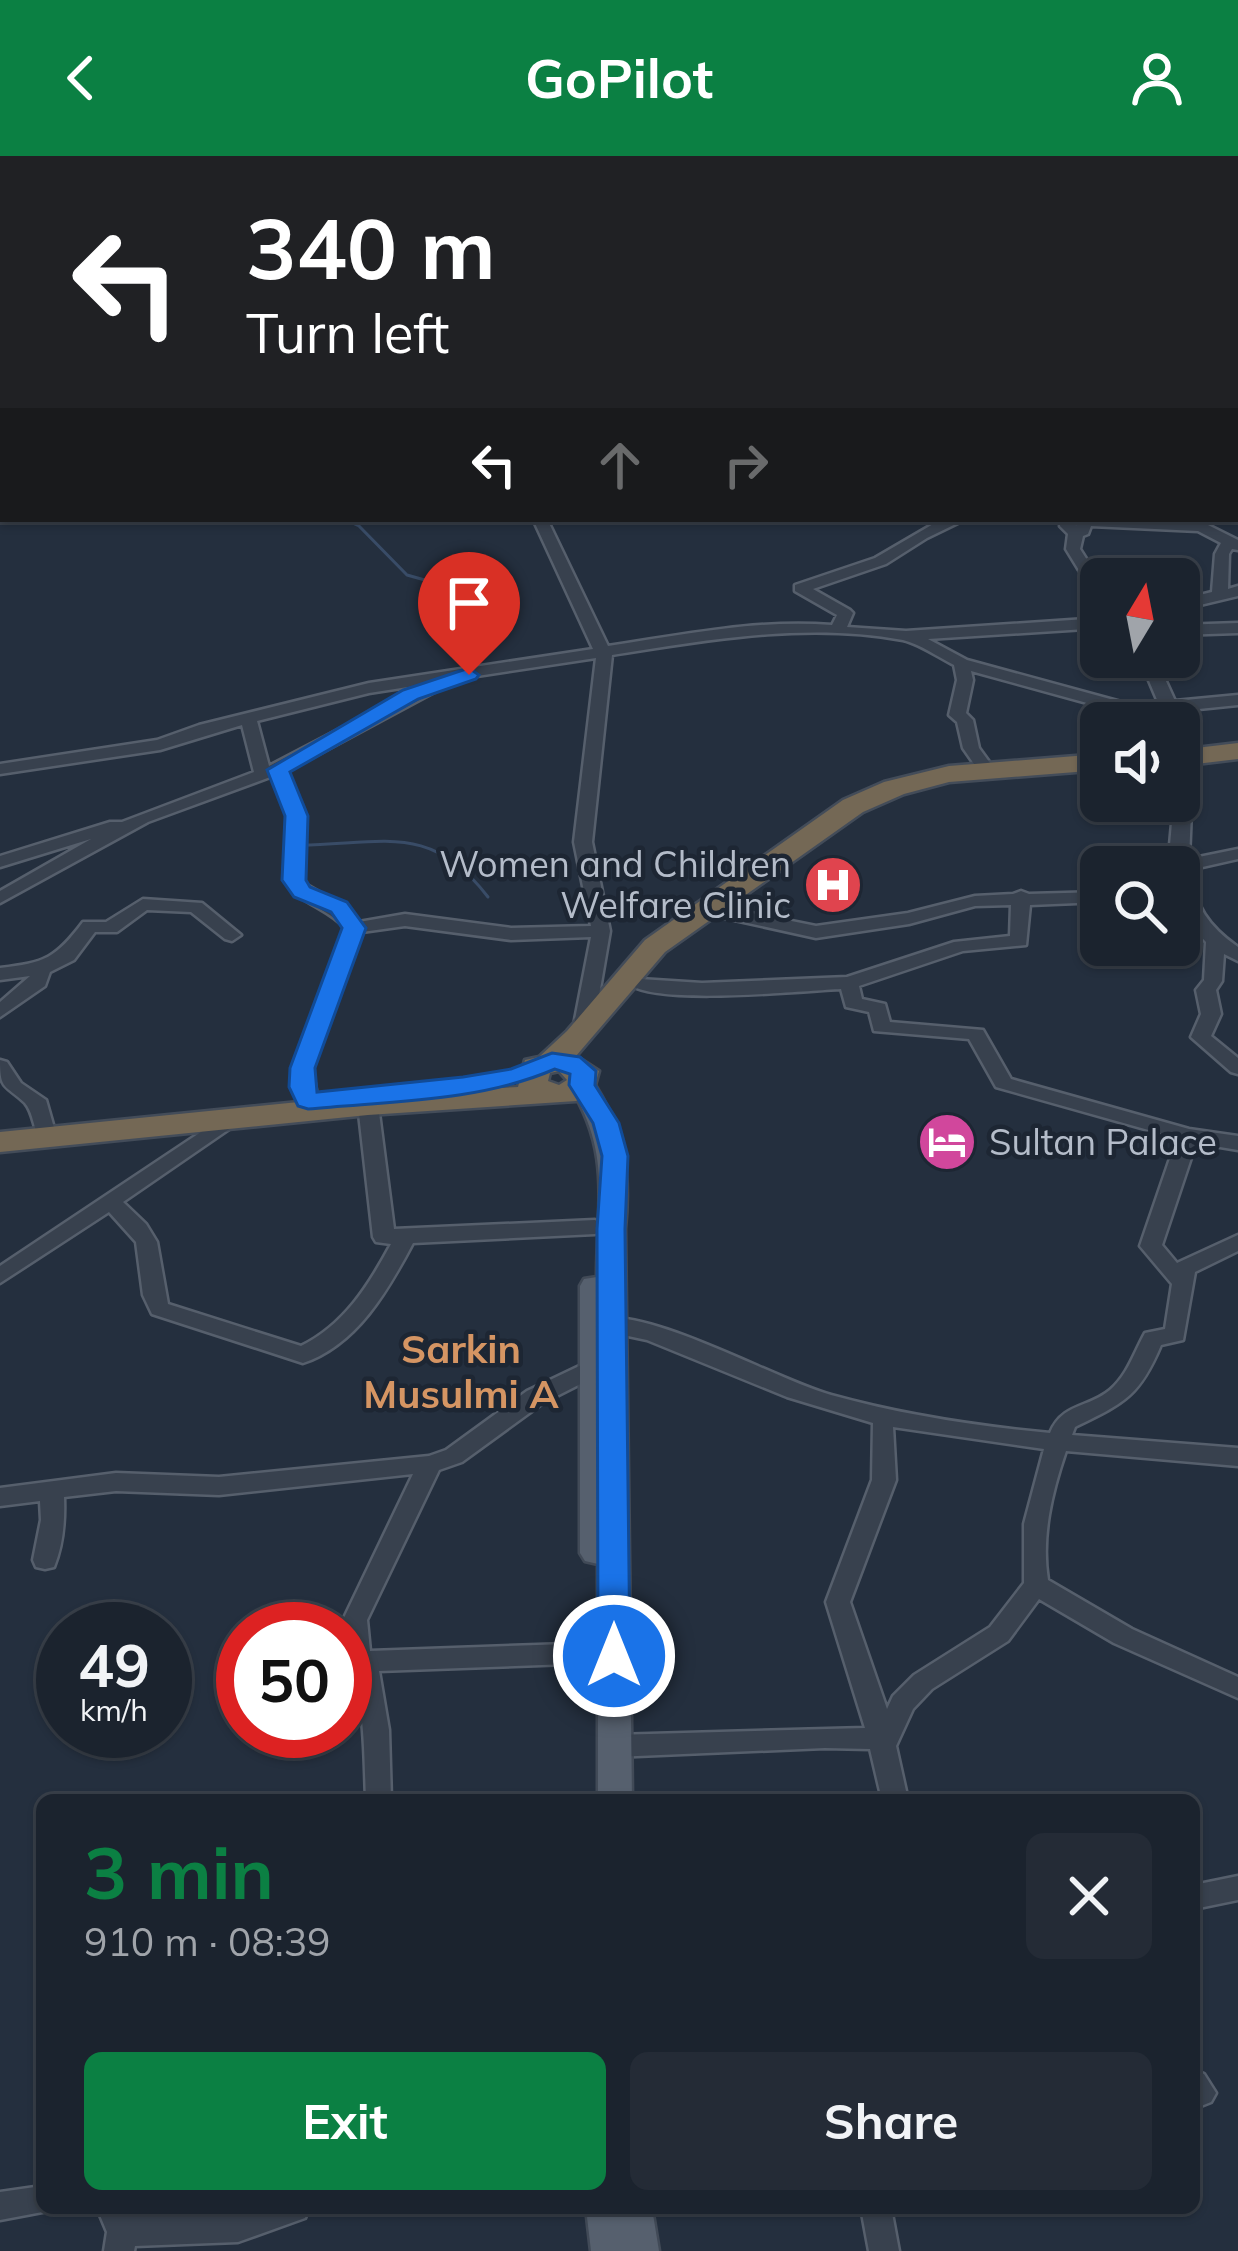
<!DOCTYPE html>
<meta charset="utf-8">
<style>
body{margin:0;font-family:Mulish,sans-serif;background:#242b36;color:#f1f3f6;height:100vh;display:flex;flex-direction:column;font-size:45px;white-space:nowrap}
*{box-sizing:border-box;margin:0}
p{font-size:39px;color:#a0a4aa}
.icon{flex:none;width:66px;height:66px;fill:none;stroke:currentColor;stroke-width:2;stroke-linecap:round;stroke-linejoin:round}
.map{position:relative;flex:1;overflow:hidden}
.details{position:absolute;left:36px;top:1638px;width:1164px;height:420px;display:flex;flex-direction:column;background:#1b232e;border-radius:18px;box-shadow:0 3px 9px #0004,0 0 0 3px #39404a}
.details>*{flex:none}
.top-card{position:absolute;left:0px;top:0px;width:1239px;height:366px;box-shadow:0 3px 9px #0004,0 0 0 3px #39404a;background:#202124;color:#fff;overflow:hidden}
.needle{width:78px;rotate:10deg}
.fabs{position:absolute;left:1080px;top:402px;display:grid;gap:24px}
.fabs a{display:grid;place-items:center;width:120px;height:120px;border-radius:18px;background:#1b232e;box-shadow:0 3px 9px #0004,0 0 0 3px #39404a;font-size:60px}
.speed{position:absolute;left:36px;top:1446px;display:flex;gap:24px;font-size:60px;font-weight:700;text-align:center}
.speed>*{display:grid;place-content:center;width:156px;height:156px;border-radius:50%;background:#1b232e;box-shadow:0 3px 9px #0004,0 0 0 3px #39404a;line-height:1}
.speed small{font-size:30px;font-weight:400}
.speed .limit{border:18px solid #d22;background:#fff;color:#111}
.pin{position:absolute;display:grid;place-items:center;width:102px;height:102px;color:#fff;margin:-123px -51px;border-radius:50% 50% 50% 0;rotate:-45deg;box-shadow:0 0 12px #0007}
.pin .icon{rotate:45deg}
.me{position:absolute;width:132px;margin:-66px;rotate:0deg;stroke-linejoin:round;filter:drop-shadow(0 0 9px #0008)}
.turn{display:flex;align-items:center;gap:42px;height:252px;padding:0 48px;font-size:54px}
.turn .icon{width:156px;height:156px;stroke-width:2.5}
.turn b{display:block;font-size:84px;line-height:102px}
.lanes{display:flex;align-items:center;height:114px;padding:0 48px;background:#0003;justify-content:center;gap:60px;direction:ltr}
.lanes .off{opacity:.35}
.round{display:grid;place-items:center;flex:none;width:126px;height:126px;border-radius:18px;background:#242b36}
.headline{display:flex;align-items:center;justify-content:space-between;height:204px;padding:0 48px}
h1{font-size:72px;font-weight:700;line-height:90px;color:#0b8043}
.primary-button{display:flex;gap:24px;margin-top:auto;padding:24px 48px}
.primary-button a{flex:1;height:138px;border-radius:18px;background:#0b8043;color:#fff;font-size:48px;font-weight:700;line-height:138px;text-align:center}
.primary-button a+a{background:#242b36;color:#f1f3f6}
header{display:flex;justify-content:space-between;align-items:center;height:156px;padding:0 48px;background:#0b8043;color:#fff;font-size:54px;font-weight:700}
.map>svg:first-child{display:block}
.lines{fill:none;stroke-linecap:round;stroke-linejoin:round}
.stream{stroke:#394c67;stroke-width:3}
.minor-casing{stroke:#565f6c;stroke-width:5}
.major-casing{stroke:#414a57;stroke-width:5}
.highway-casing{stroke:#434c59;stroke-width:5}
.minor{fill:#38414e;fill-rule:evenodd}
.major{fill:#56606e;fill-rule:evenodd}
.highway{fill:#746855;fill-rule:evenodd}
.route{fill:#1a73e8;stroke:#114b97;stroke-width:3}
.labels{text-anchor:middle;stroke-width:9;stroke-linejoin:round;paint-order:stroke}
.poi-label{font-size:36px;fill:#b4bcc9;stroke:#1d2633;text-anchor:end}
.neighbourhood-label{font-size:39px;font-weight:bold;fill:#d59563;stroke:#1d2633}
</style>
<header><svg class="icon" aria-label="back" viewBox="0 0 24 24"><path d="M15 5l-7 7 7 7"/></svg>GoPilot<svg class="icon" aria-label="person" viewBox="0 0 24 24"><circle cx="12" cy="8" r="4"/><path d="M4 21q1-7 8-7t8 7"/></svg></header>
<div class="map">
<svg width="1238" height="2095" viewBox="0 0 1238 2095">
<rect width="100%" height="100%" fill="#242f3e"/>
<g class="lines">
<g class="stream">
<path d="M 519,3 L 544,0"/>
<path d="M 344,363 L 359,370 L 407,419 L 496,444"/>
<path d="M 301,689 C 384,688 431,666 488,741"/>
</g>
<defs>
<g id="minor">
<path d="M 39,0 L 51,0 L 52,3 L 40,3 Z"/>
<path d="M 441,0 L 453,0 L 455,3 L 443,3 Z"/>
<path d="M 603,0 L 615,0 L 614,3 L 602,3 Z"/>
<path d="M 937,0 L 949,0 L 951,3 L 939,3 Z"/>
<path d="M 1004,0 L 1037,0 L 1033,3 L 1000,3 Z"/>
<path d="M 1130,0 L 1143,0 L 1146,3 L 1133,3 Z"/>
<rect x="0" y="118" width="3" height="8"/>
<path d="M 1236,143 L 1238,144 L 1238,153 L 1236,152 Z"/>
<path d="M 3,161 L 3,169 L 0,170 L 0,162 Z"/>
<rect x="1236" y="212" width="2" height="8"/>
<rect x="1236" y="293" width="2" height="8"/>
<rect x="1236" y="318" width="2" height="8"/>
<rect x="0" y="341" width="3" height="9"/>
<path d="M 533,363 L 547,363 L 608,490 C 683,479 756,463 832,469 L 837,459 L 795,435 L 795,429 L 875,402 L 935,367 L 966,363 L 927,382 L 886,408 L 813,433 L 850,454 L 853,457 L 847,471 L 906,475 L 1101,462 L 1101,472 L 928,483 L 967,504 L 1121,546 L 1158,546 L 1139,501 L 1155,501 L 1175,545 L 1238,539 L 1238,549 L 1179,555 L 1184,567 L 1179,571 L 1179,567 L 1168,567 L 1163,555 L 1120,556 L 971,515 L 973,524 L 966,557 L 973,564 L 979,592 L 995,614 L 987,619 L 981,618 L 963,592 L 957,566 L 949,559 L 957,524 L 954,509 C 938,501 920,488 903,484 C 806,466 708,484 612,499 L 592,686 L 610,775 L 593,874 L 583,880 L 573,874 L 591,781 L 511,784 L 405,770 L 362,776 L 312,912 L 318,945 L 308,951 L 298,945 L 292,912 L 345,772 C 328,752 300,748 286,726 L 287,658 L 273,620 L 148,666 L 0,747 L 0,735 L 91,683 L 0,711 L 0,700 L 110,666 L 122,666 L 254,616 L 242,569 L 160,594 L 0,618 L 0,608 L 157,584 L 199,569 L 369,527 L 593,493 ZM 596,502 L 574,686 L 591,770 L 511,772 L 405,758 L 359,766 L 345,751 L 305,728 L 302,710 L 305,658 L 287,615 L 436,535 L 438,532 L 431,527 ZM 427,528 L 424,529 L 269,610 L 257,565 L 369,537 Z"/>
<path d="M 1061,363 L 1075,363 L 1076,370 L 1078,363 L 1184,366 L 1196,363 L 1238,384 L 1238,394 L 1232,393 L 1229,398 L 1228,433 L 1238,430 L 1238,440 L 1179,454 L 1179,444 L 1212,436 L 1215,398 L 1221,387 L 1198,375 L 1091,370 L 1088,378 L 1083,380 L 1080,393 L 1101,426 L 1101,444 L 1096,442 L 1066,393 L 1068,378 L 1060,370 Z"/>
<path d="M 1238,467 L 1238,477 L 1179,479 L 1179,469 Z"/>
<path d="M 1185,602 L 1193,607 L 1189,703 L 1238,693 L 1238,703 L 1189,714 C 1195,750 1208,770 1238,791 L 1238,805 L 1224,798 L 1222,825 L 1216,834 L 1221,858 L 1211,880 L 1238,902 L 1238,918 L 1231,916 L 1191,881 L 1201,858 L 1196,834 L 1204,824 L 1206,786 C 1180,758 1179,748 1179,711 L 1168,711 L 1174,645 L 1179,645 L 1179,603 Z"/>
<path d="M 1021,735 L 1029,738 L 1101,736 L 1101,746 L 1030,749 L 1026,789 L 963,795 L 859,830 L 862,843 L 885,848 L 890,866 L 983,874 L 1011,923 L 1189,973 L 1238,980 L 1238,994 L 1196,987 L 1162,1089 L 1177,1107 L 1238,1079 L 1238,1095 L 1195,1116 L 1183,1184 L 1161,1189 C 1139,1241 1124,1247 1075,1271 L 1072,1279 L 1238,1292 L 1238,1310 L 1066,1295 C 1052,1336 1041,1380 1048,1424 L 1132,1473 L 1238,1521 L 1238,1542 L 1114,1487 L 1039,1443 L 1008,1485 L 932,1533 L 913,1553 L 896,1590 L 908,1644 L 882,1644 L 870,1593 L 825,1592 L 614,1601 L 605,1597 L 601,1590 L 605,1583 L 614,1579 L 865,1572 L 826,1446 L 872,1324 L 873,1267 L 787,1241 L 647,1184 L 595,1173 L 592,1168 L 595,1163 C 648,1150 774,1223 831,1239 C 903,1259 976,1270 1050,1277 C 1062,1247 1089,1252 1110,1234 C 1128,1218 1134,1197 1145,1177 L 1165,1173 L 1172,1128 L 1140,1090 L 1177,982 L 996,931 L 969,883 L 874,875 L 869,856 L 846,851 L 841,833 C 800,835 659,849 631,829 L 640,823 L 702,827 L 847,821 L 954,786 L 1010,780 L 1011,749 L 975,750 L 909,768 L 816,782 L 716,760 L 713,756 L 716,752 L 722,751 L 816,770 L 908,757 L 975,740 L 1013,738 ZM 893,1271 L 1044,1293 L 1024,1368 L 1024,1427 L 990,1471 L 914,1519 L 893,1540 L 887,1553 L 850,1446 L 896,1324 Z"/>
<path d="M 143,743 L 202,747 L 241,779 L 232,785 L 225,783 L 191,756 L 147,754 L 117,776 L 95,776 L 74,804 L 50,816 L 45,830 L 0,861 L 0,846 L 30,820 L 0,824 L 0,812 C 45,807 56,802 83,766 L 106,766 Z"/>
<path d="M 0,904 L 7,906 L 21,927 L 46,944 L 54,972 L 51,977 L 37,977 C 33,967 32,955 25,947 C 5,928 0,935 0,904 Z"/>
<path d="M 368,943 L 378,949 L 394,1073 L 595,1064 L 606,1071 L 595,1078 L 413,1087 C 388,1134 357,1189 303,1207 L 152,1158 L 143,1139 L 136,1086 L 109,1056 L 0,1127 L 0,1110 L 228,958 L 238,964 L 235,969 L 123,1046 L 146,1068 L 157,1086 L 168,1148 L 301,1190 C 344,1169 369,1129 391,1088 L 376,1086 L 373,1081 L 358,949 Z"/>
<path d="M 594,1203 L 602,1205 L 605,1211 L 602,1217 L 543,1247 L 462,1306 L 439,1314 L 367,1464 L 370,1495 L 596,1487 L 605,1490 L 609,1497 L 605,1504 L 596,1507 L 379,1515 L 389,1574 L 391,1644 L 366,1642 C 364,1604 366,1533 345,1506 L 343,1464 L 413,1318 L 219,1339 L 116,1335 L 64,1341 C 65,1365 63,1389 54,1411 L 45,1413 L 36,1411 L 33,1404 L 41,1364 L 40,1345 L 0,1350 L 0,1332 L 116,1317 L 219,1321 L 429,1300 L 446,1294 L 527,1235 Z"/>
<path d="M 1238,1720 L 1238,1744 L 1194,1753 L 1194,1729 Z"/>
<path d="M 1194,1914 L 1204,1918 L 1216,1937 L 1211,1946 L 1201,1950 L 1194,1948 Z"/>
<path d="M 42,2030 L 42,2052 L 53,2054 L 0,2064 L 0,2036 Z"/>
<path d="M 97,2052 L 127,2052 L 131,2061 L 238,2056 L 251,2052 L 309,2052 L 305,2062 L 238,2086 L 135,2090 L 134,2095 L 104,2095 L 107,2076 Z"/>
<path d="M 861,2052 L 891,2052 L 899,2095 L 869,2095 Z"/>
</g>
<g id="major">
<rect x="0" y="42" width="3" height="10"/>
<path d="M 582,921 L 591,923 C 624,973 631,1014 625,1073 L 632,1644 L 598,1644 L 598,1408 L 585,1405 L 580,1397 L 580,1130 L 584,1123 L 597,1121 C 597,1046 612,997 569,929 Z"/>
<path d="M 586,2052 L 652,2052 L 659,2095 L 591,2095 Z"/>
</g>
<g id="highway">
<path d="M 1238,587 L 1238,603 L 1179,610 L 1179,594 Z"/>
<path d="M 1101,598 L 1101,614 L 949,626 L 904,638 L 863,656 L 665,796 L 576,900 L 599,915 L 593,936 L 576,945 L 368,959 L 0,996 L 0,976 L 368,939 L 518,931 L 525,904 L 539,901 L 567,875 L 645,784 L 843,644 L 884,626 L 949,610 ZM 559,915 L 567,924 L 559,929 L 548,925 L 550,917 Z"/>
</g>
</defs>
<use href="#minor" class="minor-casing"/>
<use href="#major" class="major-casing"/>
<use href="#highway" class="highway-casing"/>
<use href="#minor" class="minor"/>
<use href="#major" class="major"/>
<use href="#highway" class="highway"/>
</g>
<path class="route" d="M 469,512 L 479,519 L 476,523 L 418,543 L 290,616 L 308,660 L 306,724 L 310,731 L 347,746 L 366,772 L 315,912 L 317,936 L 463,921 L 511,913 L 552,897 L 580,901 L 596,915 L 595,929 L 619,967 L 628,1000 L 625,1073 L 630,1500 L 626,1509 L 614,1513 L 603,1509 L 598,1500 L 597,1073 L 602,1000 L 593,967 L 569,929 L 570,918 L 555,913 C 479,946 389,945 308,953 L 298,950 L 289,931 L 290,912 L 342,772 L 331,756 L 294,741 L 282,724 L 285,660 L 267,614 L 403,534 Z"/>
<defs>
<symbol id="hospital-disc" viewBox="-11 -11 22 22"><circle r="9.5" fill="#e0444e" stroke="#1d2633"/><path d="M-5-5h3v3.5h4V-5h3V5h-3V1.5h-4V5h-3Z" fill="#fff"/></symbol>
<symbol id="hotel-disc" viewBox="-11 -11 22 22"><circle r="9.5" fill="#d1479c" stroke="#1d2633"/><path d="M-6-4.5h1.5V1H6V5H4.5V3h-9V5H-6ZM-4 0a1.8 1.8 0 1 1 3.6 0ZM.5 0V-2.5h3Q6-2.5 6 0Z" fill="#fff"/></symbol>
</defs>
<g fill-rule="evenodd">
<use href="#hospital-disc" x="800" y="696" width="66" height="66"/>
<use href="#hotel-disc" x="914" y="953" width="66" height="66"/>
</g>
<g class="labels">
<g class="poi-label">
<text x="791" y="721">Women and Children<tspan x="791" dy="41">Welfare Clinic</tspan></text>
<text x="989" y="999" text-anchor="start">Sultan Palace</text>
</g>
<g class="neighbourhood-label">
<text x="461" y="1207">Sarkin<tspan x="461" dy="45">Musulmi A</tspan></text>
</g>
</g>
</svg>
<div class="fabs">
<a><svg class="needle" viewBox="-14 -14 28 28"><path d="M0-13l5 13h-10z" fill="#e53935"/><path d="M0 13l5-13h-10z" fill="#a0a4aa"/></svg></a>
<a><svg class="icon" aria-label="sound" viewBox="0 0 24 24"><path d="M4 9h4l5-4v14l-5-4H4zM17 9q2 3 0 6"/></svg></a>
<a><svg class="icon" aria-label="search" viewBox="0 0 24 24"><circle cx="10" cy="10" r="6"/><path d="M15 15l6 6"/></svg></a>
</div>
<div class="speed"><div>49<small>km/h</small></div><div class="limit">50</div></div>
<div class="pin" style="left:469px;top:519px;background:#d93025"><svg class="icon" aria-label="arrive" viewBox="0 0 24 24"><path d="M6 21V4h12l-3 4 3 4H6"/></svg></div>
<svg class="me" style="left:614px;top:1500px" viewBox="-20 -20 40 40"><circle r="17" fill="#1a73e8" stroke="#fff" stroke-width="3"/><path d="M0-11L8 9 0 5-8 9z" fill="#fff"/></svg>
<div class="top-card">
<div class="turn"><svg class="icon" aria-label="left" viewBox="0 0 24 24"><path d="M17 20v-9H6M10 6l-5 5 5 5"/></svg><div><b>340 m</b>Turn left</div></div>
<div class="lanes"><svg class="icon" aria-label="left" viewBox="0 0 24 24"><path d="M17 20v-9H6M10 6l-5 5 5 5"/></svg><svg class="icon off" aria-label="ahead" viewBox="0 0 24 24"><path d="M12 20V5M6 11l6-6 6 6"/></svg><svg class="icon off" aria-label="right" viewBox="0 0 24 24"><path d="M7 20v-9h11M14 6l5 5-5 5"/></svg></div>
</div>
<section class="details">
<div class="headline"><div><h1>3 min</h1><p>910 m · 08:39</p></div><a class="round"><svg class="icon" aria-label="close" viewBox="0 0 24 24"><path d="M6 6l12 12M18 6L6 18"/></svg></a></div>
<div class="primary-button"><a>Exit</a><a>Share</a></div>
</section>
</div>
